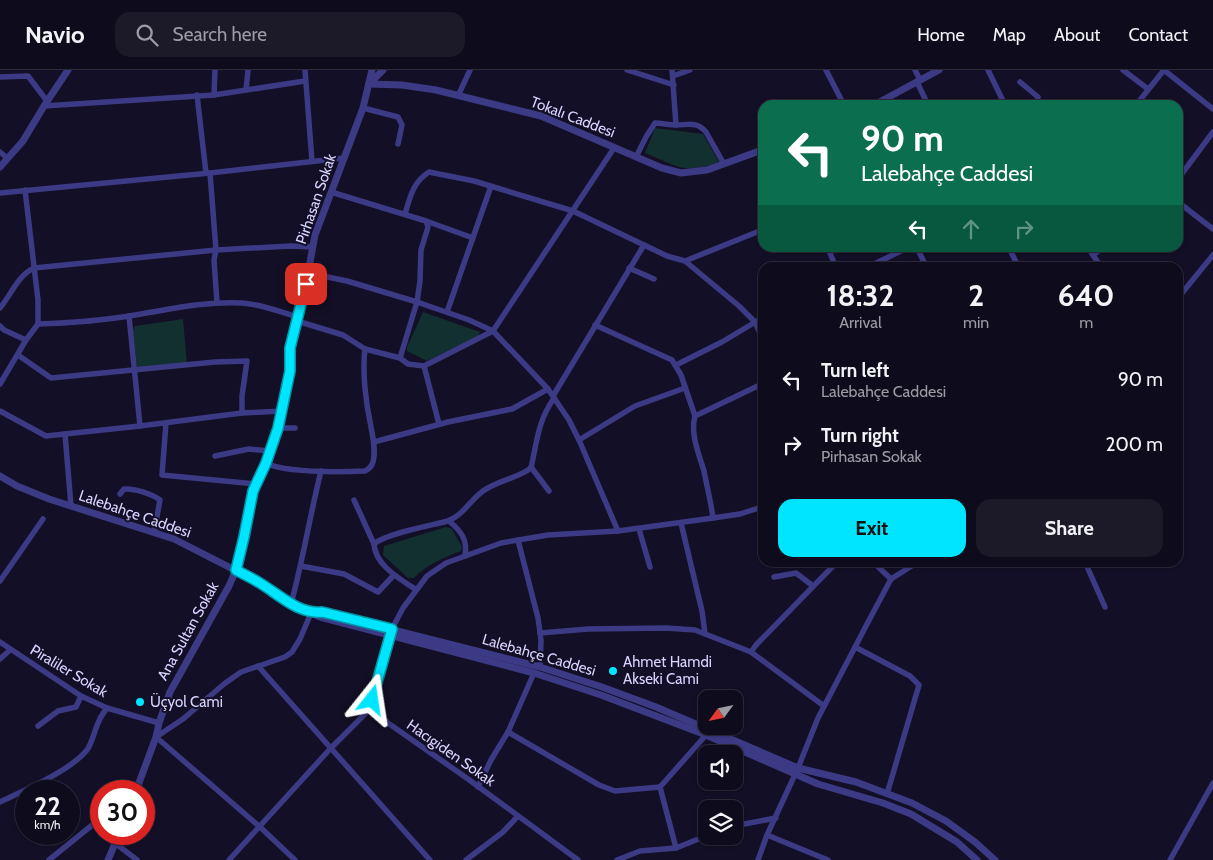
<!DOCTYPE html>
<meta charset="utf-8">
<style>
body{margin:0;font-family:Cabin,sans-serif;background:#1c1929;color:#f1f3f6;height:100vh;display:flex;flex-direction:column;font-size:19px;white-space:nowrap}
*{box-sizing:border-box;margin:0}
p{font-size:16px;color:#9b9ba3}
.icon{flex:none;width:28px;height:28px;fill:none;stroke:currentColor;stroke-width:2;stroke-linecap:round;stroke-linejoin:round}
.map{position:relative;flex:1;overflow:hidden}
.drawer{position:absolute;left:758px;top:192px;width:425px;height:305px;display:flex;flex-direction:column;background:#0e0b1c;border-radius:15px;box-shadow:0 1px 4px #0004,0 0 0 1px #2e2b3b}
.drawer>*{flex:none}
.top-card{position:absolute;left:758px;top:30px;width:425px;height:152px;border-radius:15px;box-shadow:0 1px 4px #0004,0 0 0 1px #2e2b3b;background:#0b6e4f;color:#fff;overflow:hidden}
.needle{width:32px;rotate:237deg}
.tools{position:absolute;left:698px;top:620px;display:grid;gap:10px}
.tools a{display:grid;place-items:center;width:45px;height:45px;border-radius:10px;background:#0e0b1c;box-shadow:0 1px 4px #0004,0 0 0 1px #2e2b3b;font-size:25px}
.speed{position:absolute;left:15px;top:710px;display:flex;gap:10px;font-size:25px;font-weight:700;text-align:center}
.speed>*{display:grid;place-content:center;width:65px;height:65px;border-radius:50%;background:#0e0b1c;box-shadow:0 1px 4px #0004,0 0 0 1px #2e2b3b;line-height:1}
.speed small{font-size:12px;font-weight:400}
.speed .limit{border:8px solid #d22;background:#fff;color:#111}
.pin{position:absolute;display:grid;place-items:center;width:42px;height:42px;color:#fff;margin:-21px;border-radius:10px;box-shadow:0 2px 8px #0006}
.me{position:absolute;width:55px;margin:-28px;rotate:15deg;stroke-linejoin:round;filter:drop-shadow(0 0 4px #0008)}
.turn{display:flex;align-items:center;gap:18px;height:105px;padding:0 20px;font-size:22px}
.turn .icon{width:65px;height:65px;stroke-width:2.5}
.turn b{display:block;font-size:35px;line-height:42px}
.lanes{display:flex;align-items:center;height:48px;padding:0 20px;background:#0003;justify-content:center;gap:25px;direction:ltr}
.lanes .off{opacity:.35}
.eta{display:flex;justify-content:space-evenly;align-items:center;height:85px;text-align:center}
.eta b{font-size:30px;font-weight:700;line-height:35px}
.primary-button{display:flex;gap:10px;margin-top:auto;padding:10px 20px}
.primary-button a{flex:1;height:58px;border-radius:15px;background:#00e5ff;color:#111;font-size:20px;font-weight:700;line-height:58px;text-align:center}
.primary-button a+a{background:#1c1929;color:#f1f3f6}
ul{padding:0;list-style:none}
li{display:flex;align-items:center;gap:15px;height:65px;padding:0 20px}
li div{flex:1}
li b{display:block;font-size:19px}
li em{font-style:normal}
header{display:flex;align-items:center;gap:30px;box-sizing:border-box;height:70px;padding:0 25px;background:#0e0b1c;border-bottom:1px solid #2e2b3b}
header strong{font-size:24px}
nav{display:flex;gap:28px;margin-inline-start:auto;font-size:18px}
.search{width:350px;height:45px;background:#1c1929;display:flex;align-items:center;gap:12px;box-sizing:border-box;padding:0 18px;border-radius:15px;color:#9b9ba3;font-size:19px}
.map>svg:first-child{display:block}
.green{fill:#12302f}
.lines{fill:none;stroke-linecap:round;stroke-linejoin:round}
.minor{stroke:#3d3a85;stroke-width:5.5}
.tertiary{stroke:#3d3a85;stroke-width:7}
.route-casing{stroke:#0095a6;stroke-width:12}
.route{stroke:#00e5ff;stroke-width:9}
.poi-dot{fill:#00e5ff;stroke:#130f26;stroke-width:2}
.labels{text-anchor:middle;stroke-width:4;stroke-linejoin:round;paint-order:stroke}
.street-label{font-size:15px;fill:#d9d4ff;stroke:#130f26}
.poi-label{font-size:15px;fill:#d9d4ff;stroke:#130f26;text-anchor:start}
</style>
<header>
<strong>Navio</strong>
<div class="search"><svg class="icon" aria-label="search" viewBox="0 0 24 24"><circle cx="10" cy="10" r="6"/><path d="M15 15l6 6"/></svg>Search here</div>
<nav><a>Home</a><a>Map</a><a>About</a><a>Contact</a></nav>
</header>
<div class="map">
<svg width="1213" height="790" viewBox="0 0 1213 790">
<rect width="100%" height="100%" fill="#130f26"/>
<g class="green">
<path d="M 655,58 L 703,64 L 719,92 C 684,105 677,96 645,83 Z"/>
<path d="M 423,242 L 480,262 L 478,266 L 427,291 L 407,281 L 407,277 Z"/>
<path d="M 183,249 L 187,294 L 140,299 L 137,296 L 133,260 L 135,256 Z"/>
<path d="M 446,457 L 452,459 L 462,477 L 461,481 C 445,487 426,495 414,508 L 408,508 L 383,485 L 384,476 Z"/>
</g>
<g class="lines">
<g class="minor">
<path d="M 305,0 L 312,91"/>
<path d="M 627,0 L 674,15"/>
<path d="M 672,0 L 676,55"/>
<path d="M 826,0 L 844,35"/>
<path d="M 915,0 L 920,10"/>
<path d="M 988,0 L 1005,35"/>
<path d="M 1123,0 L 1148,19"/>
<path d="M 1164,0 L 1213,39"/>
<path d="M 673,6 L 690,0"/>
<path d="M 0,7 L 28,6 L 47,31"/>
<path d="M 917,12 L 928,35"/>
<path d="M 1020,12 L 1038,27 L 1037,34"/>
<path d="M 246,20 L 248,0"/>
<path d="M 197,25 L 206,103"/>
<path d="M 214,25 L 305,11"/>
<path d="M 458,26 L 470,0"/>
<path d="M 1031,35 L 1041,33 L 1046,35"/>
<path d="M 1136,35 L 1164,0"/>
<path d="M 44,36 L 214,25 L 215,0"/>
<path d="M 363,38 L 398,47 L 402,55 L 398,74"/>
<path d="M 0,82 L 7,88"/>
<path d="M 636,87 L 646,67 L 655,53 C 662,53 668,55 676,55 C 688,55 697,51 706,62 L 724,94"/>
<path d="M 210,103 L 216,180 L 214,190 L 217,233"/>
<path d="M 1178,109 L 1213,62"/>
<path d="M 331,122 L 426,151 L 428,157 L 421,180 L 420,211 L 417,232 L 400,288"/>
<path d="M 0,123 L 210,103 L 344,88"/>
<path d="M 1178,132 L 1213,159"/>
<path d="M 405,144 C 410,127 413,112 429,102 L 474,111 L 573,141 L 667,186 L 685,191 L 762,160"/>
<path d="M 426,151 L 473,168"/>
<path d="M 828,178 L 836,198"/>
<path d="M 917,178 L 927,198"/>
<path d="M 1009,178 L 1019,198"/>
<path d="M 1088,178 L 1102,198"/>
<path d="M 1093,185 L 1102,178"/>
<path d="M 685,191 L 739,236 L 755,252 L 762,268"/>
<path d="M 629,198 L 654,209"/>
<path d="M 866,198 L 907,178"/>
<path d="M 308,203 L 347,211 L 417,232 L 469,250 L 493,261 L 548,319 L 569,350 L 579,370 L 618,461"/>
<path d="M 1178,228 L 1213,185"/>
<path d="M 0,238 C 11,225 18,205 34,198 L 216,180 L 291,176 L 313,177"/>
<path d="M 447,242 L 491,116"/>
<path d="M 129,246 L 140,356"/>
<path d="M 297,251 L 343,265 L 365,279 L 400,288 L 408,294 L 424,296 L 493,261 L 614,78"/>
<path d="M 38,254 C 69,253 99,251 129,246 C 167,240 204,231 242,233 C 261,234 280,242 298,247"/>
<path d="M 595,255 L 672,290 L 681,305 L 695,346"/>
<path d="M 0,256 L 4,260 L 26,270"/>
<path d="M 18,285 L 51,308 L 215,292 L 247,291 L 242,326 L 242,343"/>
<path d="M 676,295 L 722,272 L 762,248"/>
<path d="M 424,296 L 439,354"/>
<path d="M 0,314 L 26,270 L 38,254 L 38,230 L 25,120"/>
<path d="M 762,314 L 695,346 C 690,364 699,384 704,401 C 707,417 711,432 713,448 L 740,444 L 762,437"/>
<path d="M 553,326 L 644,175"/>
<path d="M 0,341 L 46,366 L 140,356 L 242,343 L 282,341"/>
<path d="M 166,353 L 162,405 L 256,414"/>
<path d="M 278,358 L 295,358"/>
<path d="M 65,364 L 71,436"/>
<path d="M 579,370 L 635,336 L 685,318"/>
<path d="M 374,372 L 448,352 L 512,339 L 548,319"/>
<path d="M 215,386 L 249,379 L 270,381"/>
<path d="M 265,393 C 288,403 340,402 365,401 C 369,399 372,396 373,392 C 376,381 373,368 371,357 C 366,334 362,302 365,279"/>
<path d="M 531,397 L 549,421"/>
<path d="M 120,424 L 124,419 C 134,418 152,424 160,430 L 154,463"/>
<path d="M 354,430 L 374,474"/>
<path d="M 449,451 C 461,461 468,470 465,486"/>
<path d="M 681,453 L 702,541 L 705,564"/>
<path d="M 639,459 L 650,497"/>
<path d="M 518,470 L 538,548 L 541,570 L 540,597"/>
<path d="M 873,492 L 891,509"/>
<path d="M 1085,492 L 1105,537"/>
<path d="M 301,496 L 344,504 L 378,522 L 394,505"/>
<path d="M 774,507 L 796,503 L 813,516"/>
<path d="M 0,511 L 43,449"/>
<path d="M 415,519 C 400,509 375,495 374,474 C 385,464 428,456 444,452 C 462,448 469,431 483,421 C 497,411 514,409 528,400 L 531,398 C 537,371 538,351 554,328"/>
<path d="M 291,534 C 303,490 310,445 321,401"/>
<path d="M 540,563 L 588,559 L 666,558 L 695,560 L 751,582 L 756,575 L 837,492"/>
<path d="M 0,572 L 81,626 L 107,638 L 159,653"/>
<path d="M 855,577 L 910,606 L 919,615 L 887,724"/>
<path d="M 751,582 L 824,636"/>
<path d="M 0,589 L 10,580"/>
<path d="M 258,596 L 430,790"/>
<path d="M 38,656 L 58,641 L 76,637 L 81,626"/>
<path d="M 508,662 L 599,715 L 615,721 L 660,717 L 676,778"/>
<path d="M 478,717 L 491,690 L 508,662 L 534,603"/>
<path d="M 660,717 L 706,665"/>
<path d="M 0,732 C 25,720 70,701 87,680 C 93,671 94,661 99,651 C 101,646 104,642 107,638"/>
<path d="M 734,756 L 776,748"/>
<path d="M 767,765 L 828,790"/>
<path d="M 115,773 L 137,790"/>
<path d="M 49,790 L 96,752 L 101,751"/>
<path d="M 229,790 L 330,679 L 372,637"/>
<path d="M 295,790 L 260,757 L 156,667 L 183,649 L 224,614 L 241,602 L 285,587 L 292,582 L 300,569 L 311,543"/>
<path d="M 466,790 L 503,762 L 518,746"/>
<path d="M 578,790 L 468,709 L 388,653 L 372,637 L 372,630 L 392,559 L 403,538 L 427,506 L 446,493 L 501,473 L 548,465 L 618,461 L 713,448"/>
<path d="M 617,790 L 640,781 L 676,778 L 706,766"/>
<path d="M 758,790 L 767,765 L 798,698 L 818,648 L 866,556 L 891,509 L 918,492"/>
<path d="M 1170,790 L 1213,713"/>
</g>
<g class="tertiary">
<path d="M 369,14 L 402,15 L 436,20 L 541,46 L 662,98 L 681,103 L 707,100 L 762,80"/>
<path d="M 369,14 L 383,0"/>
<path d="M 874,35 L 939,0"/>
<path d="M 0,97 L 23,71 L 44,36 L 68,0"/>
<path d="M 0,406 L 17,416 L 49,429 L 174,469 L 262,514 L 291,534 L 320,547 L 534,603 L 601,625 L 706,665 L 818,714 L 883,733 L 911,744 L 957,772 L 977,790"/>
<path d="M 311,543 L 322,542 L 540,597 L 602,617 L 656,637 L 798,698 L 856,712 L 912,733 L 946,751 L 975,772 L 995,790"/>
<path d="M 136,721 L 156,667 L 159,653 L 170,622 L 229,516 L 236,500 L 244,467 L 253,421 L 265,393 L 278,358 L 290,301 L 289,278 L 304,225 L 315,165 L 363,38 L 372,0"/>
<path d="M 108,790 L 119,764"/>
</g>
</g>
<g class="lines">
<defs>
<path id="route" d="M 306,214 L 290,278 L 290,301 L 278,358 L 266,393 L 253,421 L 244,467 L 236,500 C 245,505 254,509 263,515 C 282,527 299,544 322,542 L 392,559 L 372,630"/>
</defs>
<use href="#route" class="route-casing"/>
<use href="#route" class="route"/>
</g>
<g class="poi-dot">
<circle cx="613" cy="601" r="5"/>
<circle cx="140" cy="632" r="5"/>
</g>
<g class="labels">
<g class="street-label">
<text transform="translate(573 47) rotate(21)" y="5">Tokalı Caddesi</text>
<text transform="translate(316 129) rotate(-71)" y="5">Pirhasan Sokak</text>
<text transform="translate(135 444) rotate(19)" y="5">Lalebahçe Caddesi</text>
<text transform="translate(188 561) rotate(-61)" y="5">Ana Sultan Sokak</text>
<text transform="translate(539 585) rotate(16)" y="5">Lalebahçe Caddesi</text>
<text transform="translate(69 601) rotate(31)" y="5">Piraliler Sokak</text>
<text transform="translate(451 683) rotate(35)" y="5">Hacıgiden Sokak</text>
</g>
<g class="poi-label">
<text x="623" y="597">Ahmet Hamdi<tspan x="623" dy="17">Akseki Cami</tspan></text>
<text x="150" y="637">Üçyol Cami</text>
</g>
</g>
</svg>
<div class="tools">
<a><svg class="needle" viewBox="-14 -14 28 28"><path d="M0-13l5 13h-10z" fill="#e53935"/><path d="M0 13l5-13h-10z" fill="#9b9ba3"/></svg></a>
<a><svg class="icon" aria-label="sound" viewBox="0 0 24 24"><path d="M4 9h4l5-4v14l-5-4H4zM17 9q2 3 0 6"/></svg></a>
<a><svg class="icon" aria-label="layers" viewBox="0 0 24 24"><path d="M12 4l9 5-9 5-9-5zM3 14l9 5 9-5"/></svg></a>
</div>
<div class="speed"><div>22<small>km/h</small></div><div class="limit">30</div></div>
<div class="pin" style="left:306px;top:214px;background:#d93025"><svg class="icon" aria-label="arrive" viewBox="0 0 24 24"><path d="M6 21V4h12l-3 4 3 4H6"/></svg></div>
<svg class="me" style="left:372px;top:630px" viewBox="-20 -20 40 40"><path d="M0-17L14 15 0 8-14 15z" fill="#00e5ff" stroke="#fff" stroke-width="4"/></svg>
<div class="top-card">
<div class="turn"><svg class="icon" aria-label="left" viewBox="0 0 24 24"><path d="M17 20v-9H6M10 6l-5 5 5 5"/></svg><div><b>90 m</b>Lalebahçe Caddesi</div></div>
<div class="lanes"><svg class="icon" aria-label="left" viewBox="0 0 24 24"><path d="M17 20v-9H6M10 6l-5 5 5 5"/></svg><svg class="icon off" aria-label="ahead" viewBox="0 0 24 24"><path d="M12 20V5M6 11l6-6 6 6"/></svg><svg class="icon off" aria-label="right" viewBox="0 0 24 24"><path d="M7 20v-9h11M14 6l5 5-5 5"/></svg></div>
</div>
<section class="drawer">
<div class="eta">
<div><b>18:32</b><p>Arrival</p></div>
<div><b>2</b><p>min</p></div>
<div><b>640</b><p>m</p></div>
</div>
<ul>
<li><svg class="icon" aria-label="left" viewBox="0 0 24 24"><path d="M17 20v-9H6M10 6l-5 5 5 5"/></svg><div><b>Turn left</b><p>Lalebahçe Caddesi</p></div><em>90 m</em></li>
<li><svg class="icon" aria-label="right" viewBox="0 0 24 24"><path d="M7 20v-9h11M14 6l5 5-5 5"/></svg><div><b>Turn right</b><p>Pirhasan Sokak</p></div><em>200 m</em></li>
</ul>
<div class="primary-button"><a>Exit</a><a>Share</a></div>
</section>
</div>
